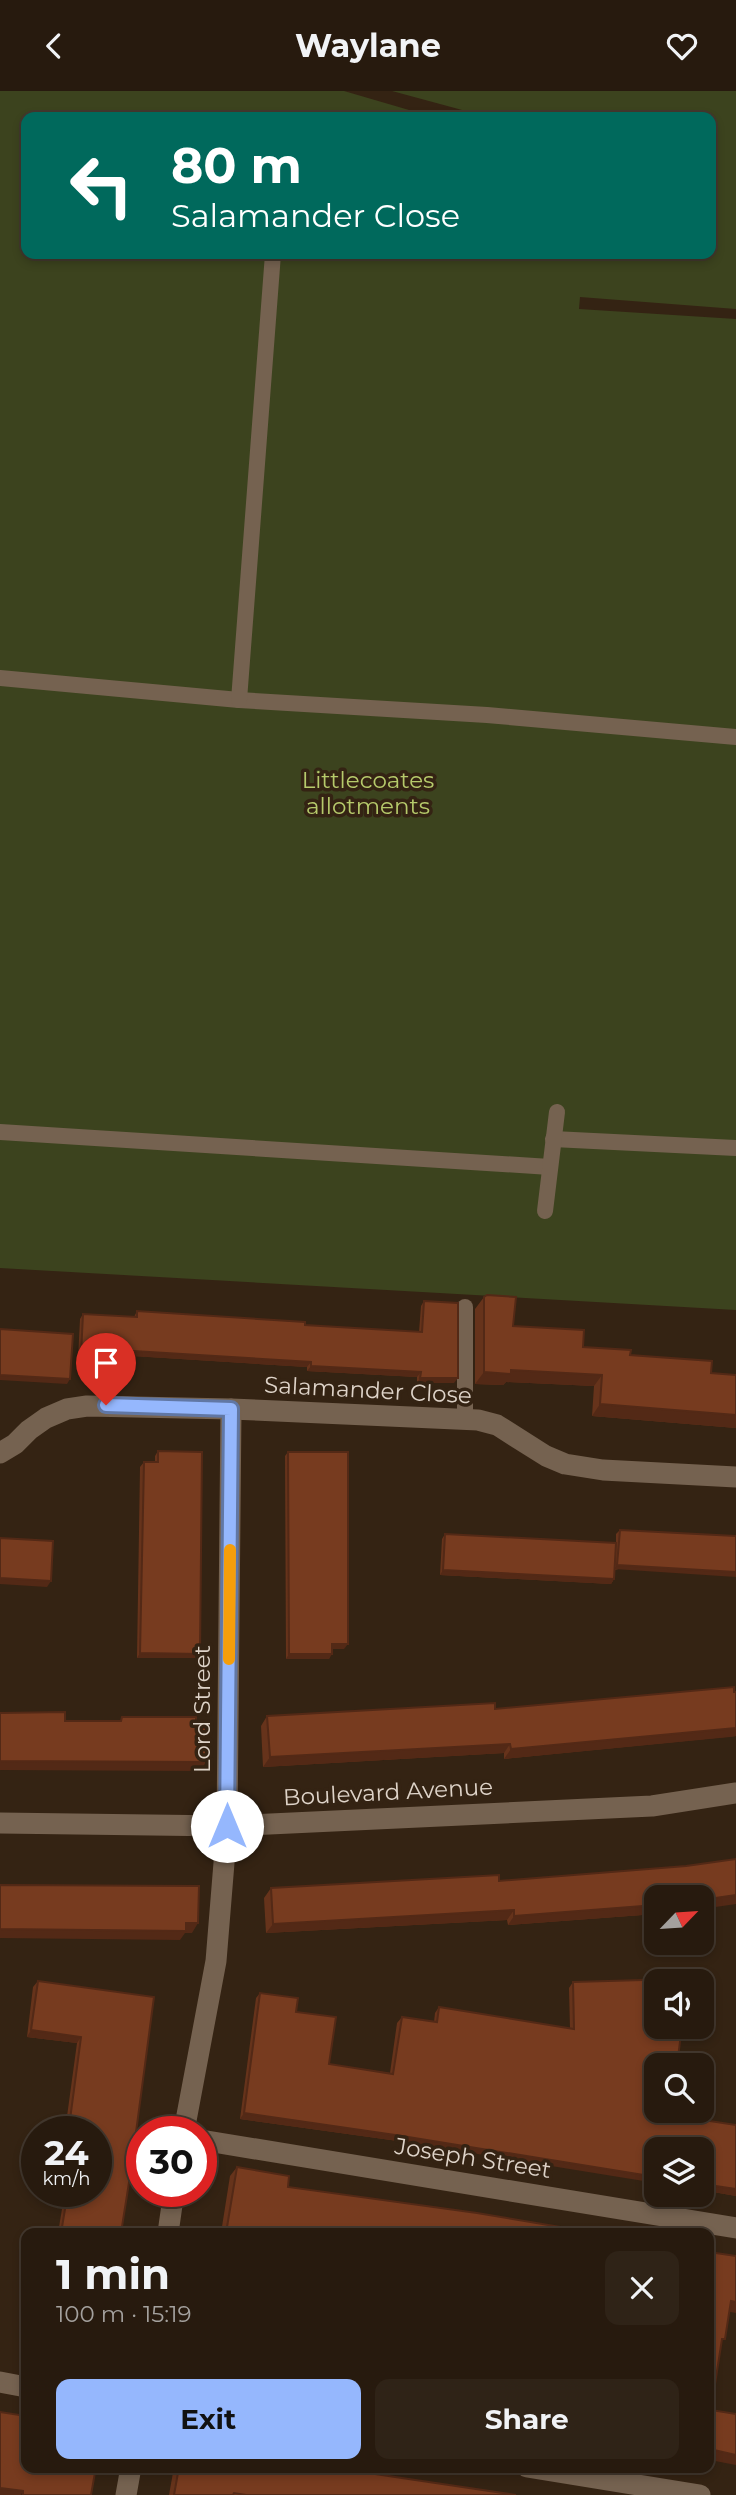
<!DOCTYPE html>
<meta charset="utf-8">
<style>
body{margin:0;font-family:Montserrat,sans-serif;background:#2f2317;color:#f1f3f6;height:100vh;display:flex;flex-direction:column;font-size:26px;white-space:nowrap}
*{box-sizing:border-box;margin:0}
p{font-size:23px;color:#a4a19e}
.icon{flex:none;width:38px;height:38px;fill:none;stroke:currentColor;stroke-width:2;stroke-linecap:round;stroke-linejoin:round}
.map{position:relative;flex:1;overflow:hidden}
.side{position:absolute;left:21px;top:2137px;width:693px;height:245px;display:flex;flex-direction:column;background:#271a0e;border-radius:14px;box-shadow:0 4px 10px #0003,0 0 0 2px #43382e}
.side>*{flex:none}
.top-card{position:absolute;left:21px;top:21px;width:695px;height:147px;border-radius:14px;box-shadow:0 4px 10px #0003,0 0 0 2px #43382e;background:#00695c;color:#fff;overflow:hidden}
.needle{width:46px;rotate:65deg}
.fabs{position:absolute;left:644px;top:1794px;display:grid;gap:14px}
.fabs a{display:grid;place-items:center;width:70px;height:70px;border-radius:14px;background:#271a0e;box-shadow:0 4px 10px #0003,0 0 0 2px #43382e;font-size:35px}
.speed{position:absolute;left:21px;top:2025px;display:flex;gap:14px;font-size:35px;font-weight:700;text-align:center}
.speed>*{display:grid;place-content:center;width:91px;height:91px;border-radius:50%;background:#271a0e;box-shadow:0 4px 10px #0003,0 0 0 2px #43382e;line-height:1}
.speed small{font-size:18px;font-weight:400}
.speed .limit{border:10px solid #d22;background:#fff;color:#111}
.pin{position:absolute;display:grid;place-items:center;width:60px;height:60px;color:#fff;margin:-72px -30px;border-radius:50% 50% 50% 0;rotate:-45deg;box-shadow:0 0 7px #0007}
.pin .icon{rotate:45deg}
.me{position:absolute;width:77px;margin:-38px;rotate:0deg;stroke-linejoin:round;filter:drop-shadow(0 0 5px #0008)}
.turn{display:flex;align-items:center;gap:24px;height:147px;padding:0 35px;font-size:32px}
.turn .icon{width:91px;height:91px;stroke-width:2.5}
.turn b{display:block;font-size:49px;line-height:60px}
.round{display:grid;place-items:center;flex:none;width:74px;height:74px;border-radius:14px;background:#2f2317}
.overview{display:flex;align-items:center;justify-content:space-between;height:119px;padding:0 35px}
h1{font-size:42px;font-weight:700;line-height:52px}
.button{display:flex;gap:14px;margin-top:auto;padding:14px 35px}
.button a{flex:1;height:80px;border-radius:14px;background:#95b7fd;color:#111;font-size:28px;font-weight:700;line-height:80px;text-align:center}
.button a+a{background:#2f2317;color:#f1f3f6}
header{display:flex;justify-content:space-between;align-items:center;height:91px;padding:0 35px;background:#271a0e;font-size:32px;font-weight:700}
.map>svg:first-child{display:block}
.green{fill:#3c431e}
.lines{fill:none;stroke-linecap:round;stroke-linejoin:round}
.service{stroke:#756250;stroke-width:16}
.minor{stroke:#756250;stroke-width:21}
.tertiary{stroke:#756250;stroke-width:21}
.wall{fill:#66331b}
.shaded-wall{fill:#532916}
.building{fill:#773b1f;stroke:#532916;stroke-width:2}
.route-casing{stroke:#6177a4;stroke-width:18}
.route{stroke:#95b7fd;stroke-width:12}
.slow{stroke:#f59e0b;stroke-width:12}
.labels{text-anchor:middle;stroke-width:7;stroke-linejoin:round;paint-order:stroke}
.park-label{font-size:23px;fill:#b6ca6b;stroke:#342313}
.street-label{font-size:23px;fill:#ded3c8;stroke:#342313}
</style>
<header><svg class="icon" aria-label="back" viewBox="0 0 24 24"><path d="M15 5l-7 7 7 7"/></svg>Waylane<svg class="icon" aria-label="heart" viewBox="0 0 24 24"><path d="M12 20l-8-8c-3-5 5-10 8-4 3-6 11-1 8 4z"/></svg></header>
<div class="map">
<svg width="736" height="2404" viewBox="0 0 736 2404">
<rect width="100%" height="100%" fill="#342313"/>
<path class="green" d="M 0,0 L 344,0 L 433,26 L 26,26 L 26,163 L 710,163 L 710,26 L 488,26 L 392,0 L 736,0 L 736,218 L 580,206 L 579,218 L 736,228 L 736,1219 L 0,1177 Z"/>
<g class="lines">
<g class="service">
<path d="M 0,587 L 239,609 L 487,624 L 736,646"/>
<path d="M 239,609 L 273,163"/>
<path d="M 0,1041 L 550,1076"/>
<path d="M 553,1048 L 736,1057"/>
<path d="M 545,1120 L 557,1021"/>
<path d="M 465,1216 L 465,1328"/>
</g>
<g class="minor">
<path d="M 0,1362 L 15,1353 L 29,1339 L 46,1327 L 67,1318 L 87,1315 L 231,1318 L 478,1329 L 497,1334 L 546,1365 L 565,1373 L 603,1379 L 736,1386"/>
<path d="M 184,2040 L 216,1870 L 227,1735 L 231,1318"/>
<path d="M 201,2049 L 736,2137"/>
<path d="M 168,2142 L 174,2100"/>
<path d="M 0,2291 L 26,2296"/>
<path d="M 527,2376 L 700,2404"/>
<path d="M 126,2404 L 131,2376"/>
</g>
<path class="tertiary" d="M 0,1732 L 227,1735 L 652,1715 L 736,1702"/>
</g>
<g class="wall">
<path d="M 484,1206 L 513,1235 L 583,1256 L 630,1264 L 711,1282 L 736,1284 L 736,1337 L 592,1325 L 594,1295 L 506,1291 L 503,1294 L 475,1293 L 475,1218 Z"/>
<path d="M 424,1210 L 454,1292 L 417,1292 L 417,1286 L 307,1280 L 307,1276 L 134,1265 L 131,1271 L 78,1268 L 80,1228 L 83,1223 L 134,1226 L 137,1220 L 305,1234 L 419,1241 L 421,1215 Z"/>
<path d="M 158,1360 L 200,1563 L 196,1567 L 137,1567 L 140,1376 L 144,1371 L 155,1371 L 155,1365 Z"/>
<path d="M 288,1361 L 344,1558 L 332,1558 L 329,1568 L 286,1568 L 285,1365 Z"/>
<path d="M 620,1439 L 736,1445 L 615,1479 L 614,1488 L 611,1493 L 440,1484 L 442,1448 L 445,1443 L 616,1452 L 616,1443 Z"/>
<path d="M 736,1601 L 736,1645 L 504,1668 L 504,1662 L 263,1676 L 261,1635 L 267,1625 L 495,1618 Z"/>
<path d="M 499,1790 L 656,1806 L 656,1823 L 508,1834 L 507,1829 L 266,1842 L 264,1807 L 271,1797 Z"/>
<path d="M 38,1890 L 154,1906 L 121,2142 L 58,2142 L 65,2100 L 96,2100 L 96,2040 L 65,2040 L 77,1952 L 27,1946 L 33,1896 Z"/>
<path d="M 573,1891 L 670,2024 L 736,2034 L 736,2105 L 702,2099 L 702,2058 L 398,2050 L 240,2028 L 256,1907 L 260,1902 L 296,1921 L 329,1973 L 390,1982 L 397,1932 L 402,1926 L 434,1931 L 435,1922 L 439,1916 L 570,1938 L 569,1897 Z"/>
<path d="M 237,2076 L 288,2096 L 596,2142 L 221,2142 L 230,2085 Z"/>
<path d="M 174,2376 L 328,2376 L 516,2404 L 169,2404 Z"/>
</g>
<g class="shaded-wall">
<path d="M 134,1260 L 311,1271 L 307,1276 L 131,1265 Z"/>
<path d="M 81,1263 L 134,1266 L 131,1271 L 78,1268 Z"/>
<path d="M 311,1275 L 421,1281 L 417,1286 L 307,1280 Z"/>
<path d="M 511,1279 L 602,1284 L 594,1295 L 506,1291 L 503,1294 L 475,1293 L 484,1281 Z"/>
<path d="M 0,1284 L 70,1288 L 67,1293 L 0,1289 Z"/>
<path d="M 420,1287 L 458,1287 L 454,1292 L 417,1292 Z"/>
<path d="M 600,1313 L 736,1324 L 736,1337 L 592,1325 Z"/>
<path d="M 617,1474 L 736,1481 L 736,1486 L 614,1478 Z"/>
<path d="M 443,1479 L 614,1488 L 611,1493 L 440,1484 Z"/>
<path d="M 0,1487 L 51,1490 L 47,1496 L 0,1493 Z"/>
<path d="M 332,1553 L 348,1553 L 344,1558 L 328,1558 Z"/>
<path d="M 140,1562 L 200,1563 L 196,1567 L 137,1567 Z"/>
<path d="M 289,1563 L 332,1563 L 329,1568 L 286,1568 Z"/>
<path d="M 736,1637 L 736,1645 L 730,1646 L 504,1668 L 511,1658 Z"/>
<path d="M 510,1653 L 504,1662 L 263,1676 L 270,1666 Z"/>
<path d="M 0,1670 L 206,1671 L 200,1680 L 0,1679 Z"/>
<path d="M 736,1804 L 736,1813 L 702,1818 L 702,1809 Z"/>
<path d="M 656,1814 L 656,1823 L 508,1834 L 514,1825 Z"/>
<path d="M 514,1819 L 507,1829 L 266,1842 L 273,1833 Z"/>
<path d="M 186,1832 L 198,1832 L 192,1842 L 185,1842 L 180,1849 L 0,1847 L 0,1838 Z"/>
<path d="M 31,1939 L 81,1946 L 77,1952 L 27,1946 Z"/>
<path d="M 244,2022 L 402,2045 L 656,2086 L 656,2092 L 398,2050 L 240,2028 Z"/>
<path d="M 702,2093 L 736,2098 L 736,2105 L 702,2099 Z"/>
<path d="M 731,2210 L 736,2211 L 736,2222 L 725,2220 Z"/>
<path d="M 714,2359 L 736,2364 L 736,2374 L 710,2369 L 709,2370 L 709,2362 Z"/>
<path d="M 0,2397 L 23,2400 L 21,2404 L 0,2404 Z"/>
</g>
<g class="building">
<path d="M 487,1204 L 516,1206 L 513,1235 L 584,1239 L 583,1256 L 631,1259 L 630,1264 L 712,1270 L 711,1282 L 736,1284 L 736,1324 L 600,1313 L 602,1284 L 511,1279 L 511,1283 L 484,1281 L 484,1206 Z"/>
<path d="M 424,1210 L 458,1212 L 458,1287 L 420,1287 L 421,1281 L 311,1275 L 311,1271 L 134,1260 L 134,1266 L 81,1263 L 83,1223 L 137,1226 L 137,1220 L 305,1231 L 305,1234 L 422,1241 Z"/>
<path d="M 0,1238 L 73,1243 L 70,1288 L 0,1284 Z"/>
<path d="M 158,1360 L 202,1361 L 200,1563 L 140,1562 L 144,1371 L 158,1371 Z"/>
<path d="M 288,1361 L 348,1361 L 348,1553 L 332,1553 L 332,1563 L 289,1563 Z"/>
<path d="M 620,1439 L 736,1445 L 736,1481 L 617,1474 Z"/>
<path d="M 445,1443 L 616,1452 L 614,1488 L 443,1479 Z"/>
<path d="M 0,1447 L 53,1450 L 51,1490 L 0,1487 Z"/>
<path d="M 734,1596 L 734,1601 L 736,1601 L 736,1637 L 511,1658 L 510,1653 L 270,1666 L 267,1625 L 495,1612 L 495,1618 Z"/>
<path d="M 65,1621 L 65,1630 L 121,1630 L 122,1626 L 196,1626 L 196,1636 L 206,1637 L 206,1671 L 0,1670 L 0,1622 Z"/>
<path d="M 736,1768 L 736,1804 L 702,1809 L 702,1806 L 656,1806 L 656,1814 L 514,1825 L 514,1819 L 273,1833 L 271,1797 L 499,1784 L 499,1790 L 686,1775 Z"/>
<path d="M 0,1794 L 199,1795 L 198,1832 L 186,1832 L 186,1840 L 0,1838 Z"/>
<path d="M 679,1888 L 679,1890 L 656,1890 L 656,1936 L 680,1936 L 680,1951 L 677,1974 L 656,1974 L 656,2020 L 670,2020 L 670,2024 L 736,2034 L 736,2098 L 702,2093 L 702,2058 L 656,2058 L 656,2086 L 402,2045 L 244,2022 L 260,1902 L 298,1907 L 296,1921 L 336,1926 L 329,1973 L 393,1983 L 402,1926 L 437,1931 L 439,1916 L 574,1938 L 573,1891 Z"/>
<path d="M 38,1890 L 154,1906 L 131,2079 L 121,2142 L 61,2142 L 68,2100 L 96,2100 L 96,2040 L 72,2040 L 72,2037 L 69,2036 L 81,1946 L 31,1939 Z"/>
<path d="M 237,2076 L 289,2085 L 288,2096 L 477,2122 L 596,2142 L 226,2142 Z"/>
<path d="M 709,2161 L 736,2165 L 736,2211 L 731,2210 L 725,2248 L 722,2248 L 711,2319 L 736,2323 L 736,2364 L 714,2359 L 714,2363 L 709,2362 Z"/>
<path d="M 0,2321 L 26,2325 L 26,2376 L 96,2376 L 91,2404 L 23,2404 L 23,2400 L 0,2397 Z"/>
<path d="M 179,2376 L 328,2376 L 516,2404 L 246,2404 L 234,2402 L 233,2404 L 174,2404 Z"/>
</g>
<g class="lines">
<defs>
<path id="route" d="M 106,1314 L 231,1318 L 227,1735"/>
</defs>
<use href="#route" class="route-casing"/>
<use href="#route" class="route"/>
<path class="slow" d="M 229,1568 L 230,1459"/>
</g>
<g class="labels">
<g class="park-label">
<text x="368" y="697">Littlecoates<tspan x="368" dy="26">allotments</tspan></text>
</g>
<g class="street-label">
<text transform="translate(368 1299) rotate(3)" y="8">Salamander Close</text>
<text transform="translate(202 1618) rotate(-90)" y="8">Lord Street</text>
<text transform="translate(388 1701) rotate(-3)" y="8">Boulevard Avenue</text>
<text transform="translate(473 2067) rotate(9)" y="8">Joseph Street</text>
</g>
</g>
</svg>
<div class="fabs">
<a><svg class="needle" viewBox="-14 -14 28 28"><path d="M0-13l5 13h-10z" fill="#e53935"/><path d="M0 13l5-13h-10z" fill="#a4a19e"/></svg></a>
<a><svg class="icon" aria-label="sound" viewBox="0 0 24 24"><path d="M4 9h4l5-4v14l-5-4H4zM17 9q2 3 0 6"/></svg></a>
<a><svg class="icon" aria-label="search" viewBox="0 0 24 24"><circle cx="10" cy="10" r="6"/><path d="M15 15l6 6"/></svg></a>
<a><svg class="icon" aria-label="layers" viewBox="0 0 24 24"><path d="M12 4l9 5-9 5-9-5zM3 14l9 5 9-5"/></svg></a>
</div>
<div class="speed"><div>24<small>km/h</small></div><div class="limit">30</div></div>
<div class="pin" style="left:106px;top:1314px;background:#d93025"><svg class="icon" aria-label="arrive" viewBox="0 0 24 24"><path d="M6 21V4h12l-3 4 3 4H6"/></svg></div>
<svg class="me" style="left:227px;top:1735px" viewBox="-20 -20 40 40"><circle r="19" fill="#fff"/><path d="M0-13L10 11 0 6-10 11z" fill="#95b7fd"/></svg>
<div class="top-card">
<div class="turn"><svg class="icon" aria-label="left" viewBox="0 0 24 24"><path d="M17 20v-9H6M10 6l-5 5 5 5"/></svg><div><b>80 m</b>Salamander Close</div></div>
</div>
<section class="side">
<div class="overview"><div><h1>1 min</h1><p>100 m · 15:19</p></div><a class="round"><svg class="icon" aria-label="close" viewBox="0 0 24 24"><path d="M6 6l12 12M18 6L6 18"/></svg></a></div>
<div class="button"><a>Exit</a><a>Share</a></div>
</section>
</div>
